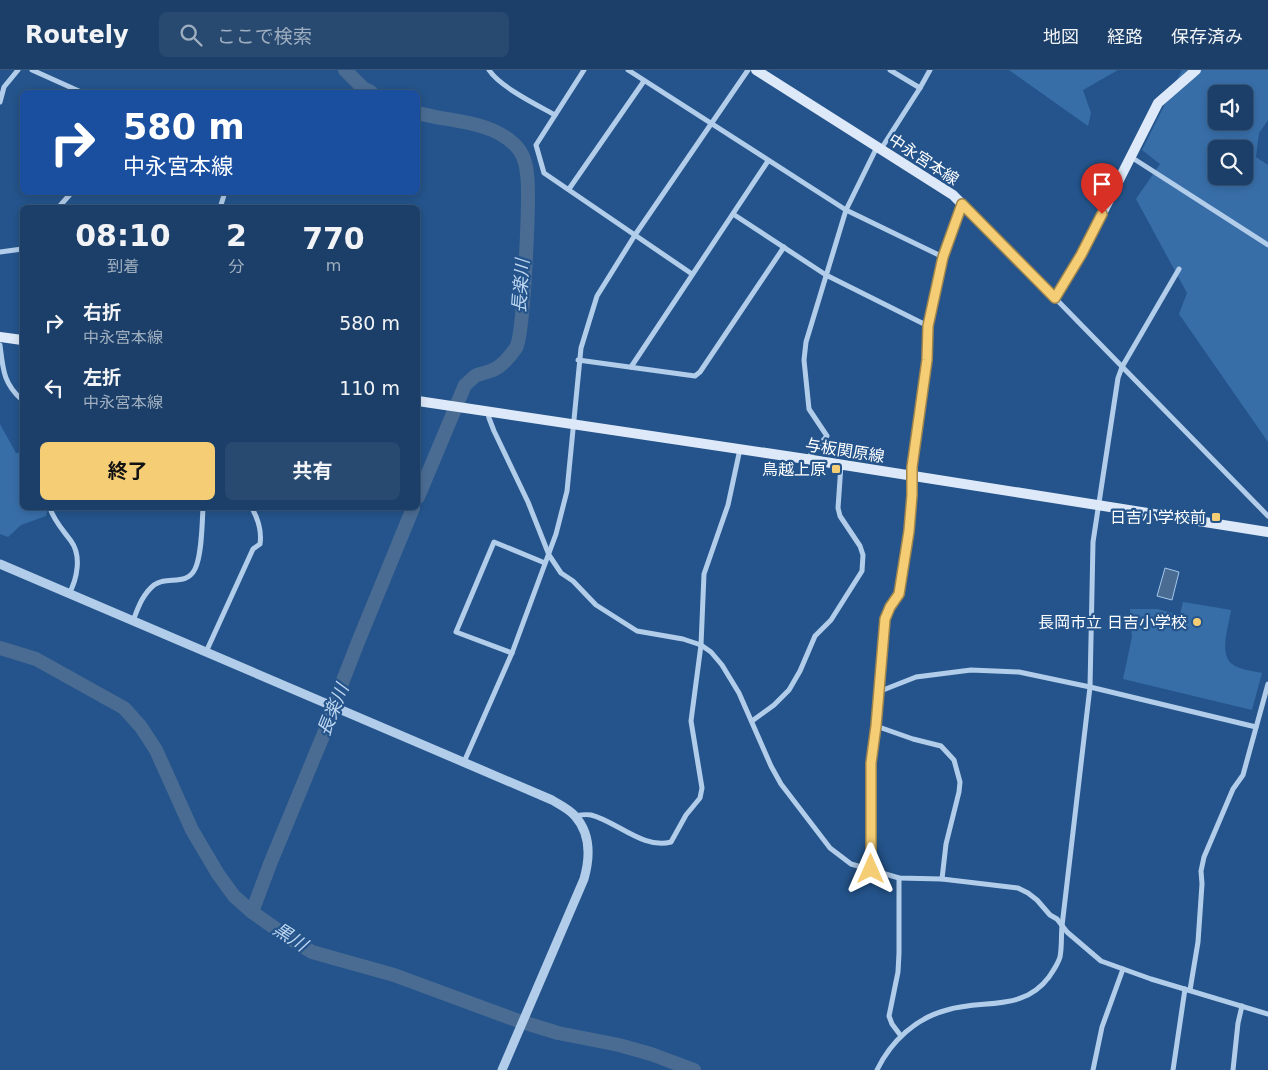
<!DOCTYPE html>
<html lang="ja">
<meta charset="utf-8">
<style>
body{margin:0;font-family:"DejaVu Sans","Noto Sans JP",sans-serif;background:#284a71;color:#f1f3f6;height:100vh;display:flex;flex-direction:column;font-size:19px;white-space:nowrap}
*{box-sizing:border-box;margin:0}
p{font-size:16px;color:#a0afc0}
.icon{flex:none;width:28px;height:28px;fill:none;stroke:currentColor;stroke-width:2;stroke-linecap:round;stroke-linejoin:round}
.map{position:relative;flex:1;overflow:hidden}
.panel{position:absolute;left:20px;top:135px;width:400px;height:305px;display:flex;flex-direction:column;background:#1b3f68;border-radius:8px;box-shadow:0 2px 8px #0003,0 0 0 1px #39587c}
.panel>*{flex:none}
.hud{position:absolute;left:20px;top:20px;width:400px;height:105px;border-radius:8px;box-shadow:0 2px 8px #0003,0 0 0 1px #39587c;background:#1a4fa0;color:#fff;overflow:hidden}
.fabs{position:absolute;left:1208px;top:15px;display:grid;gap:10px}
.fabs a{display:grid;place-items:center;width:45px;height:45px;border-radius:8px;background:#1b3f68;box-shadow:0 2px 8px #0003,0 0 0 1px #39587c;font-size:25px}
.pin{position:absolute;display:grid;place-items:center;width:42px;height:42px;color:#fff;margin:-51px -21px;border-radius:50% 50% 50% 0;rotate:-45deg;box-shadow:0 0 5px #0007}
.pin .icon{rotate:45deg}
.me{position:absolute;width:55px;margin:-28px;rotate:0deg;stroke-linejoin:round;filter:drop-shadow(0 0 4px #0008)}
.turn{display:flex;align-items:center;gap:18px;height:105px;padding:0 20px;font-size:22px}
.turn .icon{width:65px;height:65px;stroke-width:2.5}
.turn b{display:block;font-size:35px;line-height:42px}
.eta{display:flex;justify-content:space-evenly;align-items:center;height:85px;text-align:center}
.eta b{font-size:30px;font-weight:700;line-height:35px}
.cta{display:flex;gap:10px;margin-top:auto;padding:10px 20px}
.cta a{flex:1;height:58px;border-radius:8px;background:#f5cd75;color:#111;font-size:20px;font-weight:700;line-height:58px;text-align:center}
.cta a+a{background:#284a71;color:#f1f3f6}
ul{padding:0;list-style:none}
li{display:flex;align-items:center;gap:15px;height:65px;padding:0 20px}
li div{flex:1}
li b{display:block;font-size:19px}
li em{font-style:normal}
header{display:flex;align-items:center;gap:30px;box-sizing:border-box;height:70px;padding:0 25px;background:#1b3f68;border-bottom:1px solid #39587c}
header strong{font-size:24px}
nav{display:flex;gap:28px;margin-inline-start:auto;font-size:18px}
.search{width:350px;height:45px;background:#284a71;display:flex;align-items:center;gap:12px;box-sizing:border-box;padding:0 18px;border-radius:8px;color:#a0afc0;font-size:19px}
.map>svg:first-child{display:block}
.green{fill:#386ea8;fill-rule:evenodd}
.water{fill:#4a6c93;stroke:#a6c8eb}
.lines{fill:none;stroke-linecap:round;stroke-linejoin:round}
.river{stroke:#4a6c93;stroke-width:14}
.minor{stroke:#b2cdea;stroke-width:5}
.tertiary{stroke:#b2cdea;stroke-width:9}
.secondary{stroke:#dde9f8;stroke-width:10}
.route-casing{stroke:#9f854c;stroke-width:12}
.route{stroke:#f5cd75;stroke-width:9}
.poi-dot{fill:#f5cd75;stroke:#24548b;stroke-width:2}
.labels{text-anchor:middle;stroke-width:4.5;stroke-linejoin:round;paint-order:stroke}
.street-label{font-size:16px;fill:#fff;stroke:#24548b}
.poi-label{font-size:16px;fill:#fff;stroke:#24548b;text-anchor:end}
.water-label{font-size:18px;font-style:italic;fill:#bed7f1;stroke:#24548b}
</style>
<header>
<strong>Routely</strong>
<div class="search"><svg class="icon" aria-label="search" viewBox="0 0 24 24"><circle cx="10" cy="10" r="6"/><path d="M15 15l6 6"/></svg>ここで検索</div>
<nav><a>地図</a><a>経路</a><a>保存済み</a></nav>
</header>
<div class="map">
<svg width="1268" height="1000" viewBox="0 0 1268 1000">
<rect width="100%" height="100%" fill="#24548b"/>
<g class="green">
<path d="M 1009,0 L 1118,0 L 1083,20 L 1091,43 L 1088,56 Z"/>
<path d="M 1182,0 L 1268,0 L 1268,50 L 1259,63 L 1256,87 L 1268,95 L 1268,372 L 1179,244 L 1187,223 L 1136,129 L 1160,94 L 1142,80 ZM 1216,24 L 1244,24 L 1244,51 L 1216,51 ZM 1216,79 L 1244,79 L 1244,106 L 1216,106 Z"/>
<path d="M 0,354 L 16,383 L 22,383 L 22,438 L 48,438 L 46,446 L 21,455 L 8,467 L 0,464 Z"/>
<path d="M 1183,532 L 1231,540 C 1229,556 1217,587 1235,596 C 1242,600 1254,601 1262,603 L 1252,640 L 1123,609 L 1132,567 L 1130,539 L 1157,539 L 1180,545 Z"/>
</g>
<path class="water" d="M 1165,498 L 1179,502 L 1172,530 L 1157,526 Z"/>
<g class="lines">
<g class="river">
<path d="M 345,0 L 363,18 L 371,22"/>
<path d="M 418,43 C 449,52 489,50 514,74 C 523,82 526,92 527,104 C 530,124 524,264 516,278 C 511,285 503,295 495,299 C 489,302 483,303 477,305 C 473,307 469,312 465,315 L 418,427"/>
<path d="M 0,578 L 36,589 L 124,638 L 141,657 L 156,680 L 192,760 L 218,804 L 234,826 L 252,842 L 289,868 L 312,882 L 394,905 L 516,950 L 558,963 L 619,975 L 651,984 L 694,1000"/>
<path d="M 252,842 L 270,794 L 325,661 L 335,631 L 358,572 L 413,438"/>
</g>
<g class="minor">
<path d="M 32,0 L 81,22"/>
<path d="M 489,0 C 500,17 537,35 555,45"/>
<path d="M 584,0 L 536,75 L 544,103 L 692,204"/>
<path d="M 628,0 L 846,140 L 943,187"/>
<path d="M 890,0 L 920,18"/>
<path d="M 0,32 L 4,17 L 18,0"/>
<path d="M 881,79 L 920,18 L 930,0"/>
<path d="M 1131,87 L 1268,175"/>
<path d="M 569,119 L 644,11"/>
<path d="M 58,138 L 72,122"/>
<path d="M 220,138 L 225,122"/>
<path d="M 733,144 L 826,205 L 928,256"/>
<path d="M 0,182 L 22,179"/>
<path d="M 1055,228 L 1268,446"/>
<path d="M 0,275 C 3,299 3,313 22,330"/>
<path d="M 578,290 L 695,306 L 700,302 L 784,177"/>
<path d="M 631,297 L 768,91"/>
<path d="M 488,342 L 489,348 L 494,361 L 528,432 L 549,485 L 561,503 L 573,511 L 596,535 L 637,561 L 683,569 L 701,575 L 711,582 L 722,595 L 739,623 L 771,696 L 781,714 L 830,778 L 851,794 L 899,808 L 942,809 L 1018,818 L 1028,823 L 1037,830 L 1050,845 L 1057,849 L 1067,862 L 1101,891 L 1151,909 L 1268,944"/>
<path d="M 807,389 L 827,366 L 809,339 L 804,290 L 806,272 L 846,140 L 877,77"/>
<path d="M 50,438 C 54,451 63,460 71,471 C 82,486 77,509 69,524"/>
<path d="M 133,551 C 138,538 142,525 154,515 C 167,505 186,517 195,499 C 202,485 202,454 203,438"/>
<path d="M 206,582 L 253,479 L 260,474 C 262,461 258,449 252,438"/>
<path d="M 512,583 L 456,562 L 494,472 L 545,493"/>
<path d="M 878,622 L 916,607 L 971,600 L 1019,602 L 1090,617 L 1256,657"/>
<path d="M 752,651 L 774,635 L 789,620 L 800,601 L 815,566 L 831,550 L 862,501 L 863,485 L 860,476 L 840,446 L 838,438 L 841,395"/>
<path d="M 876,656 L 913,669 L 941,676 L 954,690 L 960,712 L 959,722 L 946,774 L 942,809"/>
<path d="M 464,692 L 512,583 L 556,464 L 567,421 L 581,278 L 597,226 L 635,165 L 748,0"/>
<path d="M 575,746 C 580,745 586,744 591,745 C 616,751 644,780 671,772 L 686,745 L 700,728 L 702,718 L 691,651 L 701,575 L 704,504 L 728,435 L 740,379"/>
<path d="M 871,799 L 871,693 L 876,656 L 885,549 L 890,537 L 899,524 L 909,461 L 912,425 L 912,397 L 927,290 L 928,256 L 933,228 L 943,187 L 962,134"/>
<path d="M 899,808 L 899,883 L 898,902 L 889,946 L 892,954 L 901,966"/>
<path d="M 1190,920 L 1198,872 L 1202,814 L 1201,801 L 1204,787 L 1233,719 L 1243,705 L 1268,614"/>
<path d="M 877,1000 C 891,971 916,948 947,940 C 984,929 1023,942 1049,907 C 1053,901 1058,894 1060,887 C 1062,877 1061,866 1062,856 L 1090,617 L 1093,472 L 1118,308 L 1122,297 L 1179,199"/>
<path d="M 1093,1000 L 1102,957 L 1123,899"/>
<path d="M 1173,1000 L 1185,919"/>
<path d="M 1233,1000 L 1238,953 L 1242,936"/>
</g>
<path class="tertiary" d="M 0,494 L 552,730 C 560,735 569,739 575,746 C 591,764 590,788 584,809 L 502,1000"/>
<g class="secondary">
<path d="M 756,0 L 953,125 L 1055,228 L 1081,185 L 1158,33 L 1196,0"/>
<path d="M 0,267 L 22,270"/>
<path d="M 418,331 L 806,389 L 1268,462"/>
</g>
</g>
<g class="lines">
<defs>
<path id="route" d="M 871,799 L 871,693 L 876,656 L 885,549 L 890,537 L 899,524 L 909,461 L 912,425 L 912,397 L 927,290 L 928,256 L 943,187 L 962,134 L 1055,228 L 1081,185 L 1102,144"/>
</defs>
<use href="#route" class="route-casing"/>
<use href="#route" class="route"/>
</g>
<g class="poi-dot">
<rect x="831" y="394" width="10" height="10" rx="2.5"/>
<rect x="1211" y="442" width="10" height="10" rx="2.5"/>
<circle cx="1197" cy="552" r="5"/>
</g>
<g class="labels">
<g class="street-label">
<text transform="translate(924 89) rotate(33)" y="6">中永宮本線</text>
<text transform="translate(845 380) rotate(9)" y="6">与板関原線</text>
</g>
<g class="poi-label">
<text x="826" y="405">鳥越上原</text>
<text x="1206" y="453">日吉小学校前</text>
<text x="1187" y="558">長岡市立 日吉小学校</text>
</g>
<g class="water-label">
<text transform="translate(521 216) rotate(-86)" y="6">長楽川</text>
<text transform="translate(333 640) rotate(-68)" y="6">長楽川</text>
<text transform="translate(290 867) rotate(33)" y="6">黒川</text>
</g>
</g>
</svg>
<div class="fabs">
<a><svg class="icon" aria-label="sound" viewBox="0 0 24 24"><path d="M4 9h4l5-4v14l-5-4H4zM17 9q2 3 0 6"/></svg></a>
<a><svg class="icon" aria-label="search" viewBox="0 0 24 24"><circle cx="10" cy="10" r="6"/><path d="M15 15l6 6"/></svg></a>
</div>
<div class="pin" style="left:1102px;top:144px;background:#d93025"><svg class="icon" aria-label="arrive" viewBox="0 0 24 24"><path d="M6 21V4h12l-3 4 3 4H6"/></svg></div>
<svg class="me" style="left:871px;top:799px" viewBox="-20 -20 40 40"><path d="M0-17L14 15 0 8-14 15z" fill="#f5cd75" stroke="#fff" stroke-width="4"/></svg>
<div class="hud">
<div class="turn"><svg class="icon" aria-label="right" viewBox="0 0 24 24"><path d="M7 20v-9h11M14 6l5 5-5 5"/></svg><div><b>580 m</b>中永宮本線</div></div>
</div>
<section class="panel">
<div class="eta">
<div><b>08:10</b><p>到着</p></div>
<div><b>2</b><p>分</p></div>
<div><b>770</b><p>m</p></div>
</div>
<ul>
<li><svg class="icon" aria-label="right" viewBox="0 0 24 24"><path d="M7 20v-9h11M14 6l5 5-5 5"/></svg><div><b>右折</b><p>中永宮本線</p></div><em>580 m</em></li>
<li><svg class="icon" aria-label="left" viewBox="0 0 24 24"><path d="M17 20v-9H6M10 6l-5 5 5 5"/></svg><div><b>左折</b><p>中永宮本線</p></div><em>110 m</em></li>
</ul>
<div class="cta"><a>終了</a><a>共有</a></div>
</section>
</div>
